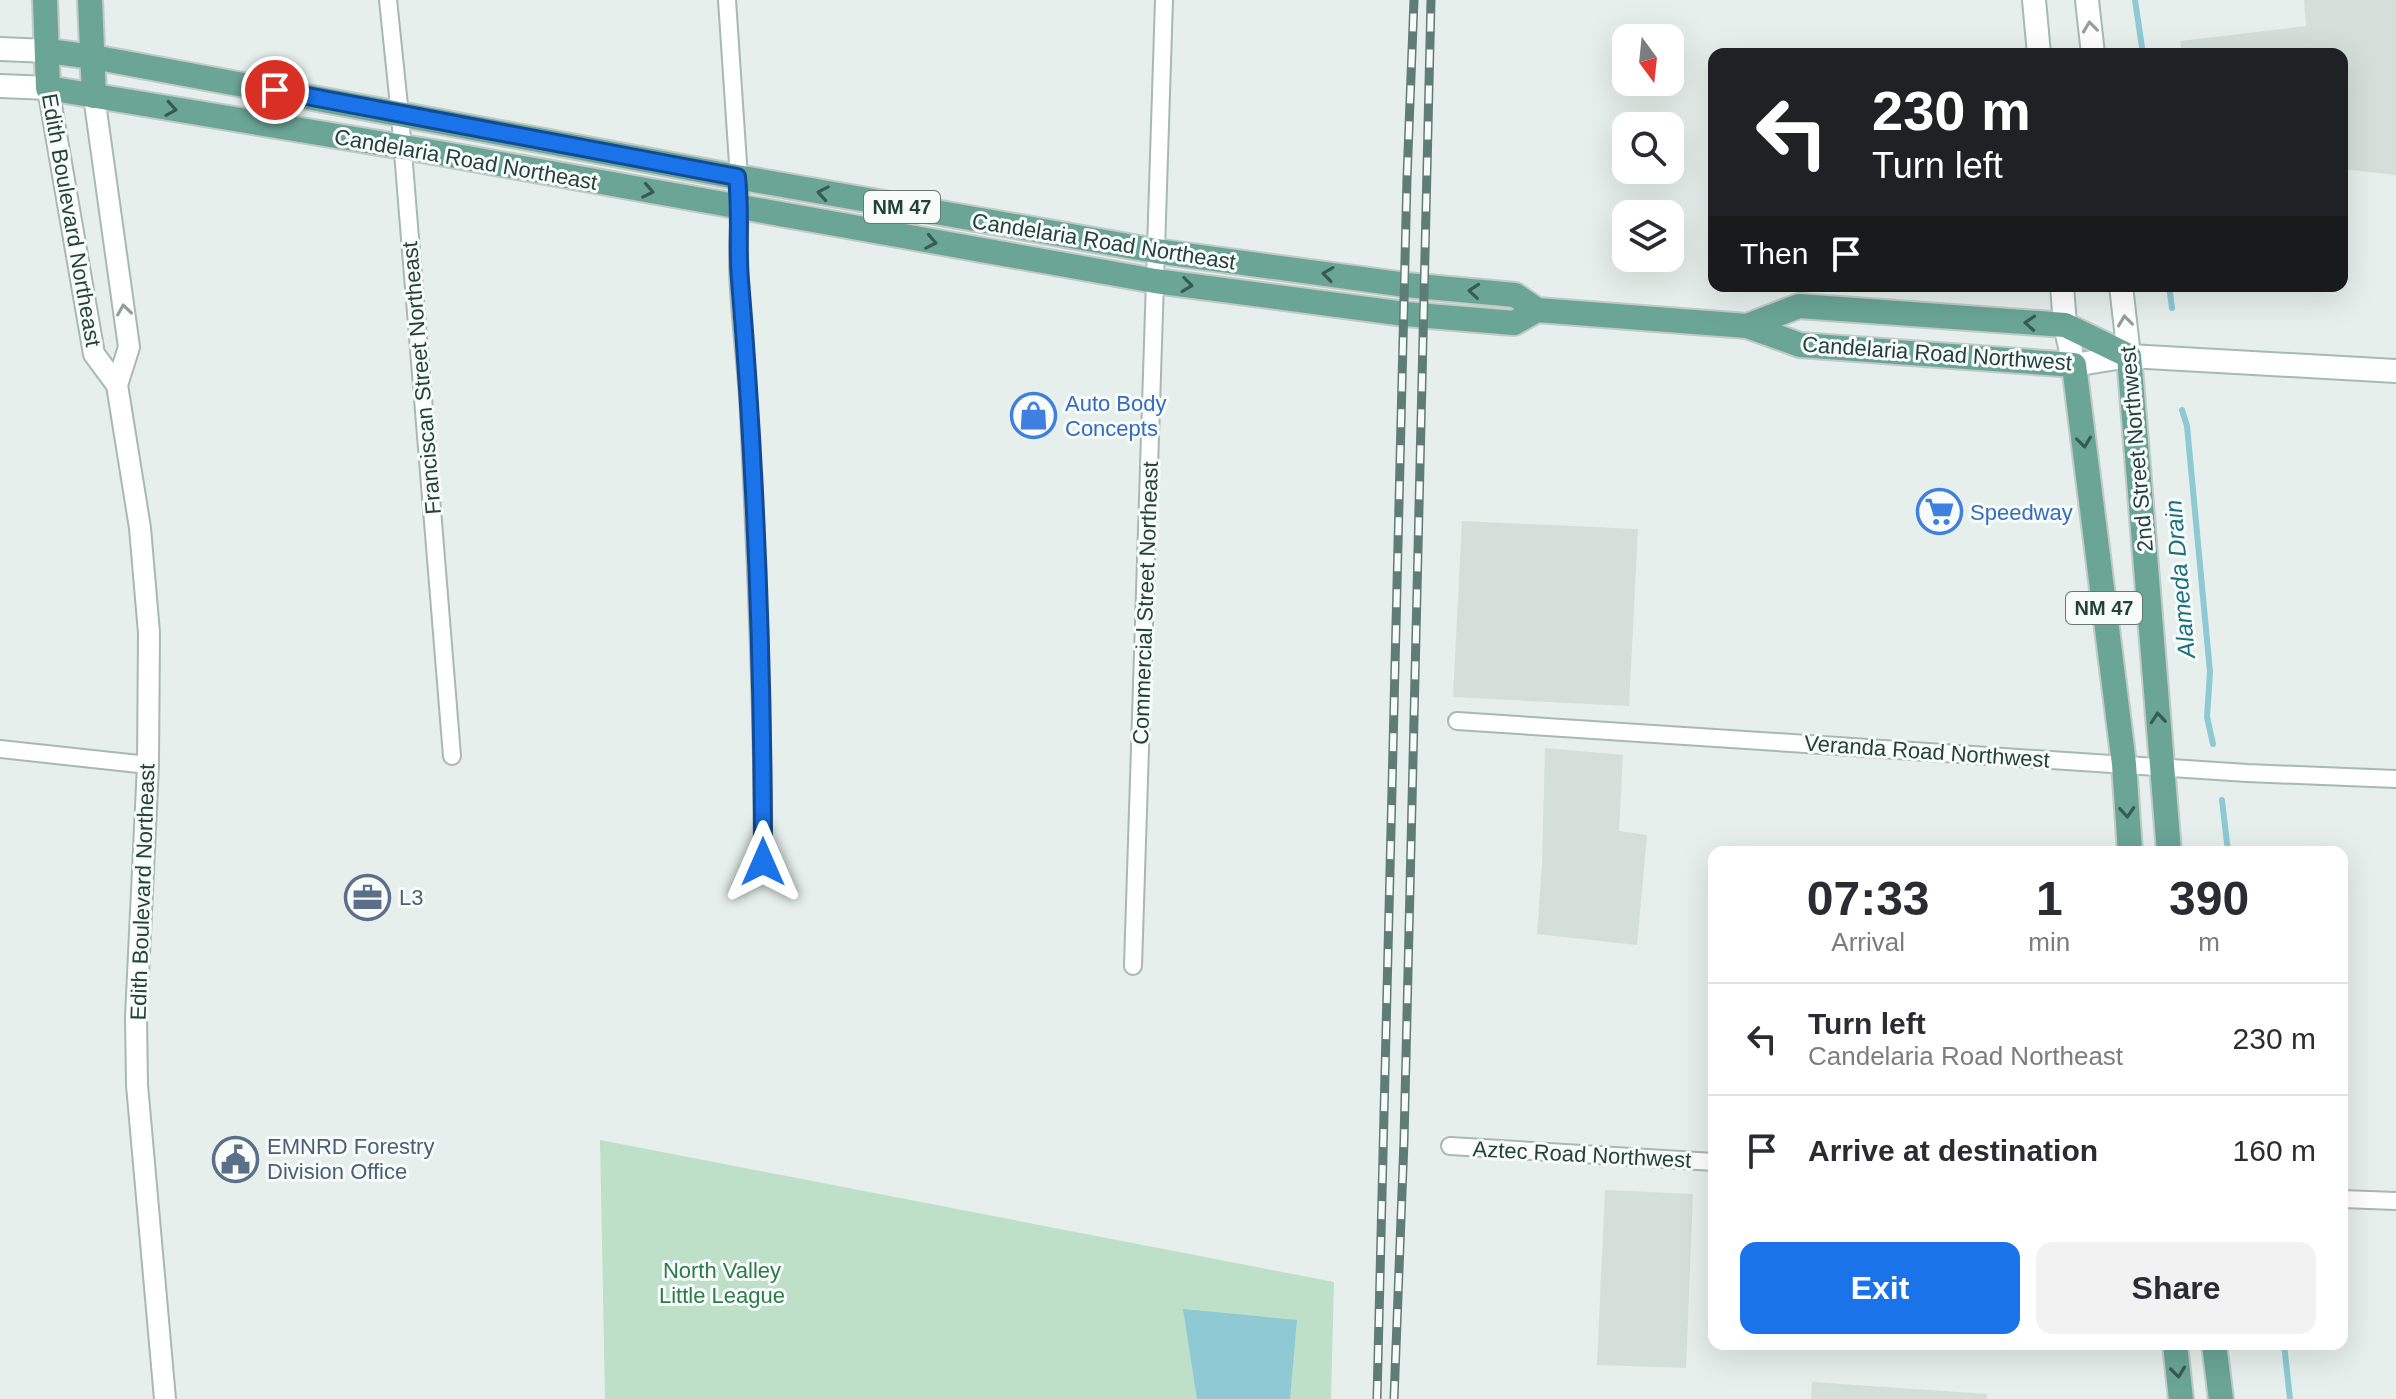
<!DOCTYPE html>
<style>
body{margin:0;font-family:Arial,sans-serif;background:#f2f2f3;color:#2b2b33;height:100vh;display:flex;flex-direction:column;font-size:30px;white-space:nowrap}
*{box-sizing:border-box;margin:0}
p{font-size:26px;color:#7c7c81}
.icon{flex:none;width:44px;height:44px;fill:none;stroke:currentColor;stroke-width:2;stroke-linecap:round;stroke-linejoin:round}
.map{position:relative;flex:1;overflow:hidden}
.details{position:absolute;left:1708px;top:846px;width:640px;height:504px;display:flex;flex-direction:column;background:#fff;border-radius:16px;box-shadow:0 8px 32px #0002}
.details>*{flex:none}
.top-card{position:absolute;left:1708px;top:48px;width:640px;height:244px;border-radius:16px;box-shadow:0 8px 32px #0002;background:#202124;color:#fff;overflow:hidden}
.needle{width:52px;rotate:165deg}
.tools{position:absolute;left:1612px;top:24px;display:grid;gap:16px}
.tools a{display:grid;place-items:center;width:72px;height:72px;border-radius:16px;background:#fff;box-shadow:0 8px 32px #0002;font-size:40px}
.pin{position:absolute;display:grid;place-items:center;width:68px;height:68px;color:#fff;margin:-34px;border:4px solid #fff;border-radius:50%;box-shadow:0 2px 8px #0007}
.me{position:absolute;width:88px;margin:-44px;rotate:0deg;stroke-linejoin:round;filter:drop-shadow(0 0 6px #0008)}
.turn{display:flex;align-items:center;gap:28px;height:168px;padding:0 32px;font-size:36px}
.turn .icon{width:104px;height:104px;stroke-width:2.5}
.turn b{display:block;font-size:56px;line-height:68px}
.then{display:flex;align-items:center;height:76px;padding:0 32px;background:#0003;gap:16px;font-size:30px}
.eta{display:flex;justify-content:space-evenly;align-items:center;height:136px;text-align:center}
.eta b{font-size:48px;font-weight:700;line-height:56px}
.button{display:flex;gap:16px;margin-top:auto;padding:16px 32px}
.button a{flex:1;height:92px;border-radius:16px;background:#1a73e8;color:#fff;font-size:32px;font-weight:700;line-height:92px;text-align:center}
.button a+a{background:#f2f2f3;color:#2b2b33}
ul{padding:0;list-style:none}
li{display:flex;align-items:center;gap:24px;height:112px;padding:0 32px;border-top:2px solid #e1e1e2}
li div{flex:1}
li b{display:block;font-size:30px}
li em{font-style:normal}
.map>svg:first-child{display:block}
.built{fill:#d4dfda}
.green{fill:#bfe0c8}
.water{fill:#8ec9d4}
.lines{fill:none;stroke-linecap:round;stroke-linejoin:round}
.stream{stroke:#8ec9d4;stroke-width:6}
.minor-casing{stroke:#a8b8b2;stroke-width:20}
.tertiary-casing{stroke:#a8b8b2;stroke-width:24}
.secondary-casing{stroke:#a4bbb3;stroke-width:26}
.primary-casing{stroke:#c2cac8;stroke-width:28}
.minor{stroke:#fff;stroke-width:16}
.tertiary{stroke:#fff;stroke-width:20}
.secondary{stroke:#fff;stroke-width:22}
.primary{stroke:#6aa596;stroke-width:24}
.rail-casing{stroke:#5f7d75;stroke-width:9}
.rail{stroke:#f7fbf9;stroke-width:6;stroke-dasharray:18;stroke-linecap:butt}
.oneway{stroke:#92a09c}
.oneway2{stroke:#365b51}
.route-casing{stroke:#114b97;stroke-width:20}
.route{stroke:#1a73e8;stroke-width:14}
.labels{text-anchor:middle;stroke-width:6;stroke-linejoin:round;paint-order:stroke}
.shield{fill:#f7fbf9;stroke:#637a73;stroke-width:2}
.shield-label{font-size:20px;font-weight:bold;fill:#24423a}
.street-label{font-size:22px;fill:#24423a;stroke:#f7fbf9}
.shop-label{font-size:22px;fill:#366cbe;stroke:#f7fbf9;text-anchor:start}
.service-label{font-size:22px;fill:#4e5e75;stroke:#f7fbf9;text-anchor:start}
.park-label{font-size:22px;fill:#2d7a4b;stroke:#f7fbf9}
.water-label{font-size:24px;font-style:italic;fill:#1c6f80;stroke:#f7fbf9}
</style>
<div class="map">
<svg width="2396" height="1399" viewBox="0 0 2396 1399">
<rect width="100%" height="100%" fill="#e6efeb"/>
<g class="built">
<path d="M 2304,0 L 2396,0 L 2396,175 L 2342,169 L 2342,54 L 2182,54 L 2180,41 L 2306,26 Z"/>
<path d="M 1462,521 L 1638,529 L 1629,706 L 1453,697 Z"/>
<path d="M 1545,748 L 1623,755 L 1619,831 L 1647,835 L 1637,945 L 1537,934 L 1542,865 Z"/>
<path d="M 1605,1190 L 1693,1194 L 1686,1368 L 1597,1365 Z"/>
<path d="M 1812,1382 L 1987,1394 L 1987,1399 L 1811,1399 Z"/>
</g>
<path class="green" d="M 600,1140 L 1334,1282 L 1331,1399 L 605,1399 Z"/>
<path class="water" d="M 1183,1309 L 1297,1320 L 1290,1399 L 1197,1399 Z"/>
<g class="lines">
<g class="stream">
<path d="M 2135,0 L 2143,54"/>
<path d="M 2169,286 L 2172,308"/>
<path d="M 2182,410 L 2187,426 L 2210,672 L 2207,717 L 2213,744"/>
<path d="M 2222,800 L 2228,852"/>
<path d="M 2284,1344 L 2290,1399"/>
</g>
<defs>
<g id="minor">
<path d="M 388,0 L 400,115 L 452,756"/>
<path d="M 727,0 L 741,208 C 732,275 746,346 749,414 C 756,563 763,712 763,862"/>
<path d="M 1457,721 L 2247,773 L 2396,779"/>
<path d="M 0,749 L 148,765"/>
<path d="M 1133,966 L 1164,0"/>
<path d="M 1450,1146 L 1714,1162"/>
<path d="M 2342,1199 L 2396,1201"/>
</g>
<g id="tertiary">
<path d="M 48,88 L 94,354 L 117,385 L 140,528 L 149,633 L 148,765 L 136,1017 L 137,1085 L 165,1399"/>
<path d="M 94,96 L 129,347 L 117,385"/>
</g>
<g id="secondary">
<path d="M 2034,0 L 2039,54"/>
<path d="M 2087,0 L 2093,54"/>
<path d="M 0,49 L 48,51"/>
<path d="M 0,86 L 48,88"/>
<path d="M 2062,286 L 2065,325 L 2074,365 L 2129,356 L 2396,371"/>
<path d="M 2121,286 L 2129,356"/>
</g>
<g id="primary">
<path d="M 45,0 L 48,88 L 439,153 L 1155,281 L 1405,314 L 1514,323 L 1537,310"/>
<path d="M 90,0 L 94,96"/>
<path d="M 48,51 L 93,57 L 737,177 L 1156,251 L 1406,285 L 1515,295 L 1537,310 L 1747,326 L 1800,345 L 2074,365 L 2124,764 L 2130,852"/>
<path d="M 1747,326 L 1799,306 L 2065,325 L 2129,356 L 2169,852"/>
<path d="M 2175,1344 L 2181,1399"/>
<path d="M 2214,1344 L 2221,1399"/>
</g>
</defs>
<use href="#minor" class="minor-casing"/>
<use href="#tertiary" class="tertiary-casing"/>
<use href="#secondary" class="secondary-casing"/>
<use href="#primary" class="primary-casing"/>
<use href="#minor" class="minor"/>
<use href="#tertiary" class="tertiary"/>
<use href="#secondary" class="secondary"/>
<use href="#primary" class="primary"/>
<defs>
<g id="rail">
<path d="M 1377,1399 L 1407,178 L 1414,0"/>
<path d="M 1394,1399 L 1404,1141 L 1431,0"/>
</g>
</defs>
<use href="#rail" class="rail-casing"/>
<use href="#rail" class="rail"/>
</g>
<defs><path id="oneway-chevron" d="M-2-3.5L2.5 0L-2 3.5" fill="none" stroke-width="1.6" stroke-linecap="round" stroke-linejoin="round" transform="scale(2)"/></defs>
<g class="oneway">
<use href="#oneway-chevron" transform="translate(2090 27) rotate(-97)"/>
<use href="#oneway-chevron" transform="translate(124 310) rotate(-98)"/>
<use href="#oneway-chevron" transform="translate(2125 321) rotate(-97)"/>
</g>
<g class="oneway2">
<use href="#oneway-chevron" transform="translate(171 109) rotate(9)"/>
<use href="#oneway-chevron" transform="translate(648 191) rotate(11)"/>
<use href="#oneway-chevron" transform="translate(823 193) rotate(-170)"/>
<use href="#oneway-chevron" transform="translate(931 242) rotate(11)"/>
<use href="#oneway-chevron" transform="translate(1328 274) rotate(-172)"/>
<use href="#oneway-chevron" transform="translate(1187 285) rotate(7)"/>
<use href="#oneway-chevron" transform="translate(1474 291) rotate(-175)"/>
<use href="#oneway-chevron" transform="translate(2030 323) rotate(-176)"/>
<use href="#oneway-chevron" transform="translate(2084 442) rotate(83)"/>
<use href="#oneway-chevron" transform="translate(2158 718) rotate(-95)"/>
<use href="#oneway-chevron" transform="translate(2127 812) rotate(86)"/>
<use href="#oneway-chevron" transform="translate(2178 1372) rotate(83)"/>
</g>
<g class="lines">
<defs>
<path id="route" d="M 275,90 L 737,177 C 741,212 737,245 740,280 C 756,473 763,668 763,862"/>
</defs>
<use href="#route" class="route-casing"/>
<use href="#route" class="route"/>
</g>
<defs>
<symbol id="shop-ring" viewBox="-11 -11 22 22"><circle r="9.5" fill="#f7fbf9" stroke="#3f7fe0" stroke-width="1.5"/><path d="M-5-2.5h2.3a2.7 3.5 0 0 1 5.4 0H5L5.5 6h-11ZM-1.5-2.5h3a1.5 2.3 0 0 0-3 0Z" fill="#3f7fe0"/></symbol>
<symbol id="supermarket-ring" viewBox="-11 -11 22 22"><circle r="9.5" fill="#f7fbf9" stroke="#3f7fe0" stroke-width="1.5"/><path d="M-6-5.5h2.5l.6 2H6L4.5 2H-2.5L-4.4-4H-6ZM-1.5 3.2a1.3 1.3 0 1 0 .1 0ZM3 3.2a1.3 1.3 0 1 0 .1 0Z" fill="#3f7fe0"/></symbol>
<symbol id="office-ring" viewBox="-11 -11 22 22"><circle r="9.5" fill="#f7fbf9" stroke="#5c6f8a" stroke-width="1.5"/><path d="M-6-3h4V-5.5h4V-3h4V5H-6ZM-1-4.5V-3h2v-1.5ZM-6 0V1H6V0Z" fill="#5c6f8a"/></symbol>
<symbol id="civic-ring" viewBox="-11 -11 22 22"><circle r="9.5" fill="#f7fbf9" stroke="#5c6f8a" stroke-width="1.5"/><path d="M-.6-6.5H3V-4.5H.6V-3L4-1V1h2V6H-6V1h2V-1L-.6-3ZM-1.2 2.5V6h2.4V2.5Z" fill="#5c6f8a"/></symbol>
</defs>
<g fill-rule="evenodd">
<use href="#shop-ring" x="1008" y="390" width="51" height="51"/>
<use href="#supermarket-ring" x="1914" y="486" width="51" height="51"/>
<use href="#office-ring" x="342" y="872" width="51" height="51"/>
<use href="#civic-ring" x="210" y="1134" width="51" height="51"/>
</g>
<g class="labels">
<g class="shield">
<rect x="864" y="191" width="76" height="32" rx="6"/>
<rect x="2066" y="592" width="76" height="32" rx="6"/>
</g>
<g class="shield-label">
<text x="902" y="214">NM 47</text>
<text x="2104" y="615">NM 47</text>
</g>
<g class="street-label">
<text transform="translate(466 159) rotate(10)" y="8">Candelaria Road Northeast</text>
<text transform="translate(72 220) rotate(80)" y="8">Edith Boulevard Northeast</text>
<text transform="translate(1104 241) rotate(9)" y="8">Candelaria Road Northeast</text>
<text transform="translate(1937 353) rotate(4)" y="8">Candelaria Road Northwest</text>
<text transform="translate(421 378) rotate(-95)" y="8">Franciscan Street Northeast</text>
<text transform="translate(2136 449) rotate(-95)" y="8">2nd Street Northwest</text>
<text transform="translate(1145 603) rotate(-88)" y="8">Commercial Street Northeast</text>
<text transform="translate(1927 751) rotate(4)" y="8">Veranda Road Northwest</text>
<text transform="translate(142 892) rotate(-88)" y="8">Edith Boulevard Northeast</text>
<text transform="translate(1582 1154) rotate(3)" y="8">Aztec Road Northwest</text>
</g>
<g class="shop-label">
<text x="1065" y="411">Auto Body<tspan x="1065" dy="25">Concepts</tspan></text>
<text x="1970" y="520">Speedway</text>
</g>
<g class="service-label">
<text x="399" y="905">L3</text>
<text x="267" y="1154">EMNRD Forestry<tspan x="267" dy="25">Division Office</tspan></text>
</g>
<g class="park-label">
<text x="722" y="1278">North Valley<tspan x="722" dy="25">Little League</tspan></text>
</g>
<g class="water-label">
<text transform="translate(2180 579) rotate(-95)" y="8">Alameda Drain</text>
</g>
</g>
</svg>
<div class="tools">
<a><svg class="needle" viewBox="-14 -14 28 28"><path d="M0-13l5 13h-10z" fill="#e53935"/><path d="M0 13l5-13h-10z" fill="#7c7c81"/></svg></a>
<a><svg class="icon" aria-label="search" viewBox="0 0 24 24"><circle cx="10" cy="10" r="6"/><path d="M15 15l6 6"/></svg></a>
<a><svg class="icon" aria-label="layers" viewBox="0 0 24 24"><path d="M12 4l9 5-9 5-9-5zM3 14l9 5 9-5"/></svg></a>
</div>
<div class="pin" style="left:275px;top:90px;background:#d93025"><svg class="icon" aria-label="arrive" viewBox="0 0 24 24"><path d="M6 21V4h12l-3 4 3 4H6"/></svg></div>
<svg class="me" style="left:763px;top:862px" viewBox="-20 -20 40 40"><path d="M0-17L14 15 0 8-14 15z" fill="#1a73e8" stroke="#fff" stroke-width="4"/></svg>
<div class="top-card">
<div class="turn"><svg class="icon" aria-label="left" viewBox="0 0 24 24"><path d="M17 20v-9H6M10 6l-5 5 5 5"/></svg><div><b>230 m</b>Turn left</div></div>
<div class="then">Then<svg class="icon" aria-label="arrive" viewBox="0 0 24 24"><path d="M6 21V4h12l-3 4 3 4H6"/></svg></div>
</div>
<section class="details">
<div class="eta">
<div><b>07:33</b><p>Arrival</p></div>
<div><b>1</b><p>min</p></div>
<div><b>390</b><p>m</p></div>
</div>
<ul>
<li><svg class="icon" aria-label="left" viewBox="0 0 24 24"><path d="M17 20v-9H6M10 6l-5 5 5 5"/></svg><div><b>Turn left</b><p>Candelaria Road Northeast</p></div><em>230 m</em></li>
<li><svg class="icon" aria-label="arrive" viewBox="0 0 24 24"><path d="M6 21V4h12l-3 4 3 4H6"/></svg><div><b>Arrive at destination</b></div><em>160 m</em></li>
</ul>
<div class="button"><a>Exit</a><a>Share</a></div>
</section>
</div>
